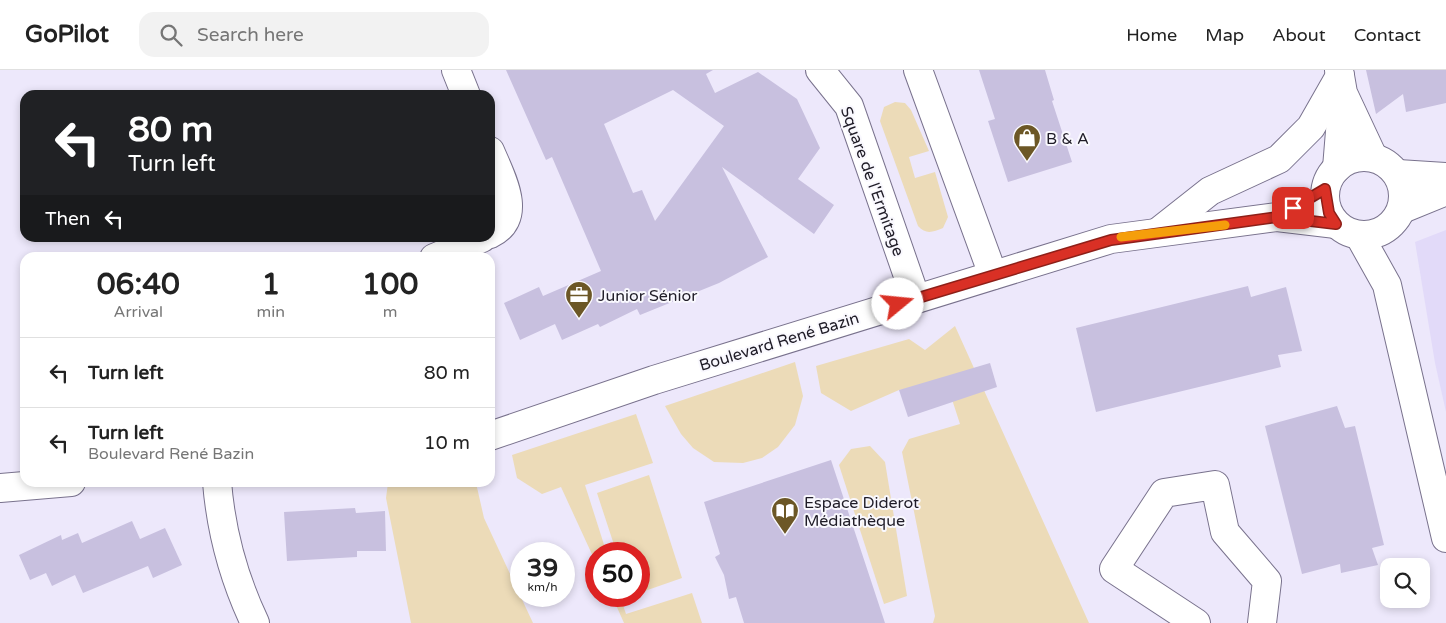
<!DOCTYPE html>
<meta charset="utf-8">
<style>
body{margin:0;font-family:"Varela Round",sans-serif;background:#f2f2f2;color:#222;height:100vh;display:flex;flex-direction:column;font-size:19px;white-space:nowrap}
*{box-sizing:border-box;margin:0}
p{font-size:16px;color:#767676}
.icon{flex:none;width:28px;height:28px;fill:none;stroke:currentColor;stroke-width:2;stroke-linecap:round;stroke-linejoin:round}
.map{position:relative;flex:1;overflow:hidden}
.panel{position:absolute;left:20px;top:182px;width:475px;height:235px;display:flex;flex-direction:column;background:#fff;border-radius:15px;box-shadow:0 2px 8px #0003}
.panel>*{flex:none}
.hud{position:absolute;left:20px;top:20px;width:475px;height:152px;border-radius:15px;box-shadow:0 2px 8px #0003;background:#202124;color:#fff;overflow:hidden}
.controls{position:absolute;left:1380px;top:488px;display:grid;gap:10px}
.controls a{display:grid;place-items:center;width:50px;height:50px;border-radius:10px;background:#fff;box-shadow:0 2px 8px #0003;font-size:25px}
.speed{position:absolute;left:510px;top:472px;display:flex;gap:10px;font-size:25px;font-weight:700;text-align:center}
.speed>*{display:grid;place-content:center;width:65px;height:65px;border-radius:50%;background:#fff;box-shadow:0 2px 8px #0003;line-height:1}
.speed small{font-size:12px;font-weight:400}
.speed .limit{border:8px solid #d22;background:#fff;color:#111}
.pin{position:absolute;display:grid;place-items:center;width:42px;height:42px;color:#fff;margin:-21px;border-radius:10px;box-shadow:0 2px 8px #0006}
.me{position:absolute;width:55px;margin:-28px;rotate:73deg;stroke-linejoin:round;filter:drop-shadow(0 0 4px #0008)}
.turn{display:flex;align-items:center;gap:18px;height:105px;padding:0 25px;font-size:22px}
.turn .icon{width:65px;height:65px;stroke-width:2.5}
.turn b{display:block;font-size:35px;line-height:42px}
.then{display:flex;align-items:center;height:48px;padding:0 25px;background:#0003;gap:10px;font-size:19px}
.eta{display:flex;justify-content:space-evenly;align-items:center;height:85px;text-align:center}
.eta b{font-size:30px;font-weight:800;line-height:35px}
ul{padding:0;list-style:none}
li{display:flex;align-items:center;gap:15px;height:70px;padding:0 25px;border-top:1px solid #e0e0e0}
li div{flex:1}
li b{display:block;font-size:19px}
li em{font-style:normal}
header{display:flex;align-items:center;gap:30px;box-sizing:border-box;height:70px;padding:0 25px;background:#fff;border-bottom:1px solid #e0e0e0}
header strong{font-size:24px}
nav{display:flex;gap:28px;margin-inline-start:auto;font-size:18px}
.search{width:350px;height:45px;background:#f2f2f2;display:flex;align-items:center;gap:12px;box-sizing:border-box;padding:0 18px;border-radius:15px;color:#767676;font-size:19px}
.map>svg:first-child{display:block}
.built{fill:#e2daf9}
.green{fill:#ecdbb8}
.building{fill:#c8c0df;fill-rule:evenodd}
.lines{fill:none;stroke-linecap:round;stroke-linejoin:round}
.minor-casing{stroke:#79728d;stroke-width:30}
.secondary-casing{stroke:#79728d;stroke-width:30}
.minor{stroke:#fff;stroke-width:28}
.secondary{stroke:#fff;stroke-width:28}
.route-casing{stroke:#8d1f18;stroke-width:12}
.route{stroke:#d93025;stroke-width:9}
.slow{stroke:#f59e0b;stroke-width:9}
.labels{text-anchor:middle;stroke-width:4;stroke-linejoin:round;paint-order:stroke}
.poi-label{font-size:16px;fill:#1f1c27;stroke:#f9f8fe;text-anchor:start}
.street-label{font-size:16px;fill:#1f1c27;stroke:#f9f8fe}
</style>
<header>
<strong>GoPilot</strong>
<div class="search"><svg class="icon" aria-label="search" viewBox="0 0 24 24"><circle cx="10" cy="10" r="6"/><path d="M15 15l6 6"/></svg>Search here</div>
<nav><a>Home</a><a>Map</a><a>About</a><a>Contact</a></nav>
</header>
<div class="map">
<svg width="1446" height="553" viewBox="0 0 1446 553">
<rect width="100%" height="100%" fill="#ede8fb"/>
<path class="built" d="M 1446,160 L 1446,342 L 1435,293 L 1415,172 Z"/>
<g class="green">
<path d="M 895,32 L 905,33 L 911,40 L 929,81 L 909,87 L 915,108 L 935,102 L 948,147 L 943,158 C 933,162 926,165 918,156 L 880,51 L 884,37 Z"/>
<path d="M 955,256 L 1089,553 L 933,553 L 935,546 L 902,382 L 909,369 L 960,354 L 946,311 L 899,320 L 851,341 L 821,323 L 816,296 L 909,269 L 925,280 Z"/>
<path d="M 795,292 L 803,326 L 795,355 L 778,377 L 762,388 L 743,393 L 714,392 L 693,378 L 681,364 L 665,336 Z"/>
<path d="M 636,344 L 653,393 L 585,415 L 607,484 L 596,484 L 596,493 L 561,417 L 542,424 L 517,408 L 512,385 Z"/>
<path d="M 870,376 L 885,392 L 907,526 L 884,534 L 839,395 L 851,379 Z"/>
<path d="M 649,405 L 682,508 L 639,523 L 639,484 L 617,484 L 597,423 Z"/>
<path d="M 388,413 L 476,413 L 484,448 L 533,553 L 411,553 L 386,428 Z"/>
<path d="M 692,523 L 702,553 L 624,553 L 612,526 L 620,526 L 626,544 Z"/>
</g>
<g class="building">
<path d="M 506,0 L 713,0 L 706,4 L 715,23 L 758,2 L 797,29 L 820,78 L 798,109 L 834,135 L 814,164 L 722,97 L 768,187 L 719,213 L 640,245 L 637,239 L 600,257 L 598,254 L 562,270 L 555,254 L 520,270 L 504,233 L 539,217 L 543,226 L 601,201 L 552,87 L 546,90 ZM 673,20 L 724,56 L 655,151 L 642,120 L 633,123 L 604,54 Z"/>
<path d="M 979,0 L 1045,0 L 1054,30 L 1052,31 L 1072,92 L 1008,112 L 988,51 L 995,49 Z"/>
<path d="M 1366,0 L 1446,0 L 1446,33 L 1406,42 L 1403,24 L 1376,44 Z"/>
<path d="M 1248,216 L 1251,227 L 1286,217 L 1302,281 L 1278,285 L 1281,297 L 1096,342 L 1076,258 Z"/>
<path d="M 990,293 L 997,317 L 908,347 L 899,320 Z"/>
<path d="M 1337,336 L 1345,358 L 1355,356 L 1384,475 L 1372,478 L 1378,495 L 1341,503 L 1340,494 L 1302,504 L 1265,356 Z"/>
<path d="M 831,390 L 885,553 L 744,553 L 736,527 L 729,529 L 724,505 L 715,487 L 720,484 L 704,432 Z"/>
<path d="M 355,438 L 356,443 L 385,441 L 386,481 L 357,481 L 357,487 L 287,491 L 284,442 Z"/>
<path d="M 132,451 L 140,469 L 165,458 L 182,495 L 153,508 L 148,496 L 83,523 L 75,505 L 52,516 L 46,503 L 30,510 L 19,485 L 61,465 L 62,470 L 78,463 L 82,473 Z"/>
</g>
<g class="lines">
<defs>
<g id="minor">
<path d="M 456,0 L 466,25"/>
<path d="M 820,0 L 849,36 L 916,229"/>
<path d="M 918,0 L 993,205"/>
<path d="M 1339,0 L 1343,23 L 1373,87"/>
<path d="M 490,81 C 500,105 525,148 490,164"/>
<path d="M 1337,98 L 1343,25"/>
<path d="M 1158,162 L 1210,121 L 1279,89 L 1311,57 L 1340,6"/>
<path d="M 434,188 L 482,168"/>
<path d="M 217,412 C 221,461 234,509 255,553"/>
<path d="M 1196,553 L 1114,499 L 1164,423 L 1215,415 L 1225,462 L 1267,511 L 1262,553"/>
</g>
<g id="secondary">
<circle cx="1364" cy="126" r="39"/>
<path d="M 1398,104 L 1446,107"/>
<path d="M 1402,139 L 1446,121"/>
<path d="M 1359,165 L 1387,215 L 1389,224 L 1446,468"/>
<path d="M 490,366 L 654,310 L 1111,169 L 1277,147 L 1336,154"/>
<path d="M 0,418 L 71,412"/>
</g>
</defs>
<use href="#minor" class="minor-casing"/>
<use href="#secondary" class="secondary-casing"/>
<use href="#minor" class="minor"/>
<use href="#secondary" class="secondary"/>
</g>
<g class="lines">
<defs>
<path id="route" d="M 898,234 L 1111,170 L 1277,147 L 1336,154 L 1329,143 L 1325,119 L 1293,138"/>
</defs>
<use href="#route" class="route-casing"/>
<use href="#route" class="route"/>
<path class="slow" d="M 1121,167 L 1225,155"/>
</g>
<defs>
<symbol id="shop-pin" viewBox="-11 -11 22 30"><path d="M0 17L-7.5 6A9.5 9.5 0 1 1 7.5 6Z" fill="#6c5726" stroke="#f9f8fe"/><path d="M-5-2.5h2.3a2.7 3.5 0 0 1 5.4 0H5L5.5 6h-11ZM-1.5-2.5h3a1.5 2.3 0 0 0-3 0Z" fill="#fff"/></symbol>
<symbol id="office-pin" viewBox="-11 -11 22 30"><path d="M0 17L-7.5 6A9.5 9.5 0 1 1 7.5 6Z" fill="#6c5726" stroke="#f9f8fe"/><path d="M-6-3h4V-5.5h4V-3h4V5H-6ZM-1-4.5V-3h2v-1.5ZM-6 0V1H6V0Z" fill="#fff"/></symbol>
<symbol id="library-pin" viewBox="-11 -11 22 30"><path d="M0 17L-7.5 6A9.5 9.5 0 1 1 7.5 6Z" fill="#6c5726" stroke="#f9f8fe"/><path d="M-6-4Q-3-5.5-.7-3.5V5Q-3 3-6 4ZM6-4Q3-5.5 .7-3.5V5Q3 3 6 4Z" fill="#fff"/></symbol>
</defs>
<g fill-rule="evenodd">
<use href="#shop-pin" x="1011" y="52" width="32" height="43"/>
<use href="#office-pin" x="563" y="209" width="32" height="43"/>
<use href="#library-pin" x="769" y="425" width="32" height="43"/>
</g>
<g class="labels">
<g class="poi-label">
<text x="1046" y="74">B &amp; A</text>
<text x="598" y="231">Junior Sénior</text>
<text x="804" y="438">Espace Diderot<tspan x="804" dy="18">Médiathèque</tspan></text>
</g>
<g class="street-label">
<text transform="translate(873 111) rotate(70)" y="6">Square de l'Ermitage</text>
<text transform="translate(779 271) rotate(-17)" y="6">Boulevard René Bazin</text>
</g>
</g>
</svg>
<div class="controls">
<a><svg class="icon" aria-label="search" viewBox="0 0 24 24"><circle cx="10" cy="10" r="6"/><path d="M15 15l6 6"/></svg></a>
</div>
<div class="speed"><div>39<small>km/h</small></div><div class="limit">50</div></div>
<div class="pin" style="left:1293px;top:138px;background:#d93025"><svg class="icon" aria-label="arrive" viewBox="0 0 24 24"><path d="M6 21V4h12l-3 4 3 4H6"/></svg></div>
<svg class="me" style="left:898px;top:234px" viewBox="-20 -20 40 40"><circle r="19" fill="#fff"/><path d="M0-13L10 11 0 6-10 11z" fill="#d93025"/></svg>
<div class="hud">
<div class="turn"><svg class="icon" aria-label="left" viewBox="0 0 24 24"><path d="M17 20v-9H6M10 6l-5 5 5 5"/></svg><div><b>80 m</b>Turn left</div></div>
<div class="then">Then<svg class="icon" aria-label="left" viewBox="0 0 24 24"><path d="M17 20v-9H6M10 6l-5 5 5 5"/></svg></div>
</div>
<section class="panel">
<div class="eta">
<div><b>06:40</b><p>Arrival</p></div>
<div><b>1</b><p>min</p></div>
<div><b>100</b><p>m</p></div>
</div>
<ul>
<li><svg class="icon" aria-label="left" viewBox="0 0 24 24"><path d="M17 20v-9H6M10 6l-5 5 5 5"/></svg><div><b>Turn left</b></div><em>80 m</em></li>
<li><svg class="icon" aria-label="left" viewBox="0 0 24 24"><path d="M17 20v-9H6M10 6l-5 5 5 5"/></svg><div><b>Turn left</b><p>Boulevard René Bazin</p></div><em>10 m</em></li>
</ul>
</section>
</div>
